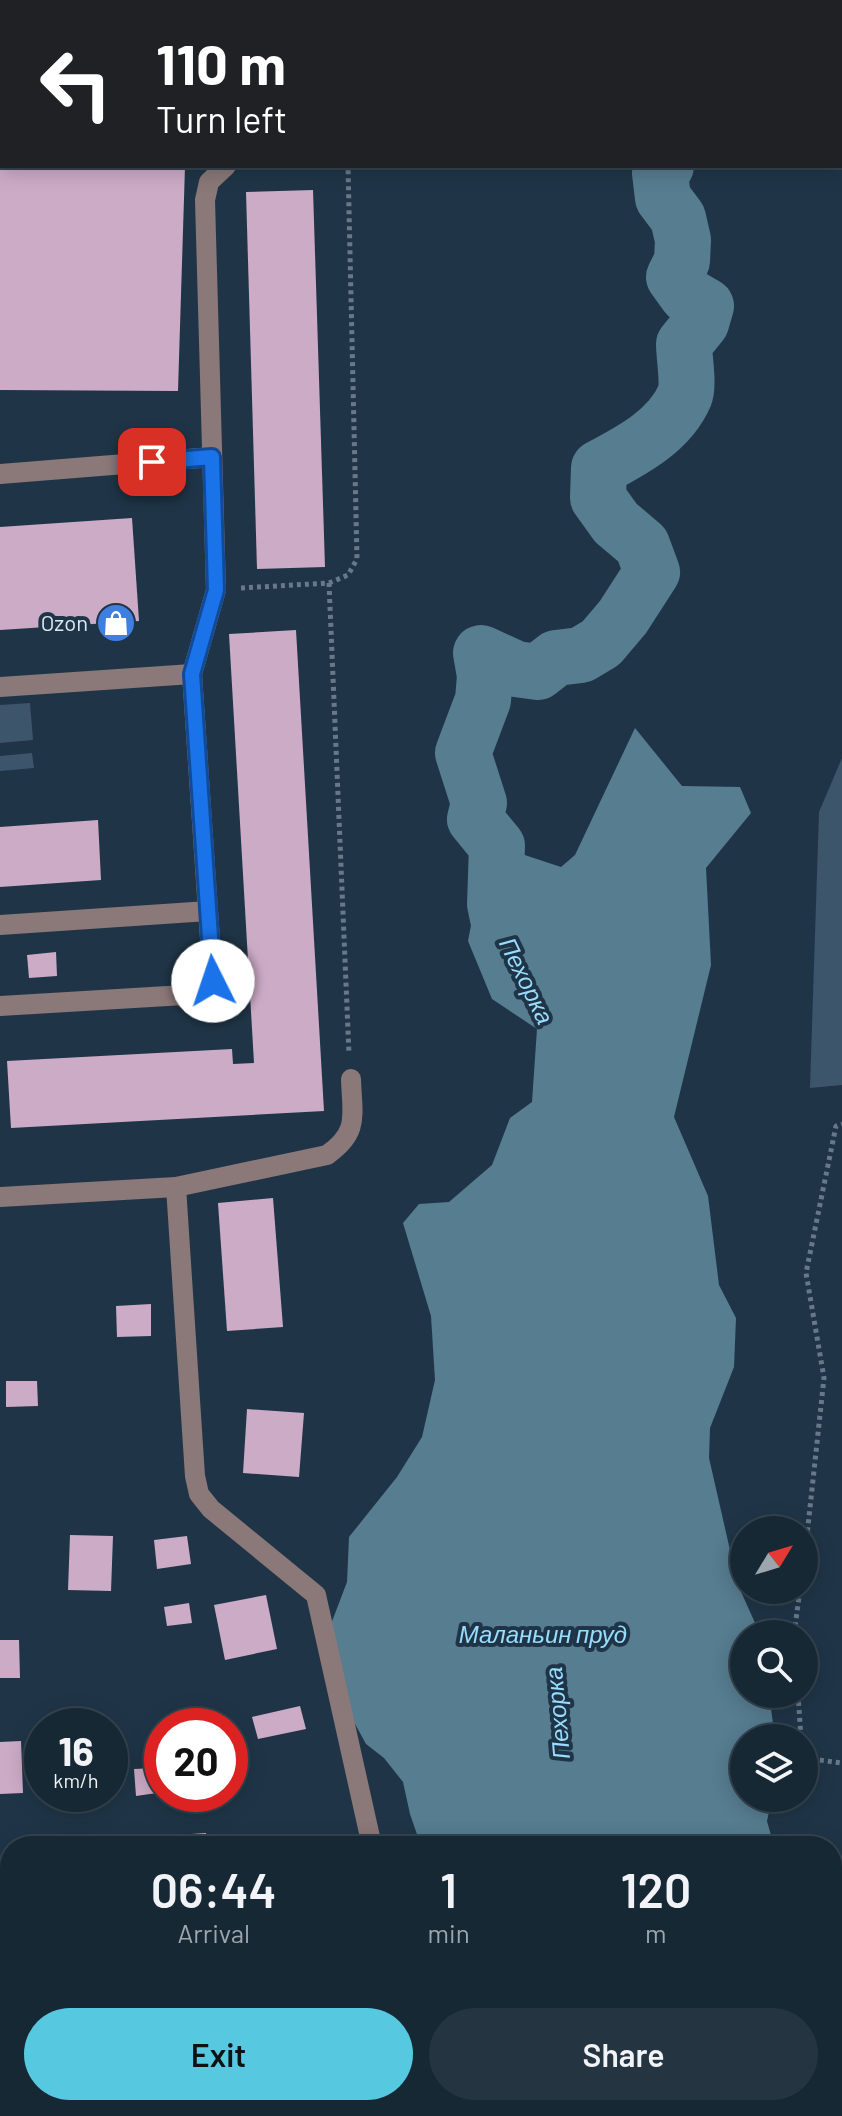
<!DOCTYPE html>
<meta charset="utf-8">
<style>
body{margin:0;font-family:Barlow,sans-serif;background:#243441;color:#f1f3f6;height:100vh;display:flex;flex-direction:column;font-size:30px;white-space:nowrap}
*{box-sizing:border-box;margin:0}
p{font-size:26px;color:#9ea6ad}
.icon{flex:none;width:44px;height:44px;fill:none;stroke:currentColor;stroke-width:2;stroke-linecap:round;stroke-linejoin:round}
.map{position:relative;flex:1;overflow:hidden}
.details{position:absolute;left:0px;top:1836px;width:842px;height:280px;display:flex;flex-direction:column;background:#172835;border-radius:32px 32px 0 0;box-shadow:0 4px 20px #0003,0 0 0 2px #364450}
.details>*{flex:none}
.banner{position:absolute;left:0px;top:0px;width:842px;height:168px;box-shadow:0 4px 20px #0003,0 0 0 2px #364450;background:#202124;color:#fff;overflow:hidden}
.needle{width:52px;rotate:52deg}
.tools{position:absolute;left:730px;top:1516px;display:grid;gap:16px}
.tools a{display:grid;place-items:center;width:88px;height:88px;border-radius:50%;background:#172835;box-shadow:0 4px 20px #0003,0 0 0 2px #364450;font-size:40px}
.speed{position:absolute;left:24px;top:1708px;display:flex;gap:16px;font-size:40px;font-weight:700;text-align:center}
.speed>*{display:grid;place-content:center;width:104px;height:104px;border-radius:50%;background:#172835;box-shadow:0 4px 20px #0003,0 0 0 2px #364450;line-height:1}
.speed small{font-size:20px;font-weight:400}
.speed .limit{border:12px solid #d22;background:#fff;color:#111}
.pin{position:absolute;display:grid;place-items:center;width:68px;height:68px;color:#fff;margin:-34px;border-radius:16px;box-shadow:0 4px 12px #0006}
.me{position:absolute;width:88px;margin:-44px;rotate:356deg;stroke-linejoin:round;filter:drop-shadow(0 0 6px #0008)}
.turn{display:flex;align-items:center;gap:28px;height:168px;padding:0 24px;font-size:36px}
.turn .icon{width:104px;height:104px;stroke-width:2.5}
.turn b{display:block;font-size:56px;line-height:68px}
.eta{display:flex;justify-content:space-evenly;align-items:center;height:136px;text-align:center}
.eta b{font-size:48px;font-weight:600;line-height:56px}
.button{display:flex;gap:16px;margin-top:auto;padding:16px 24px}
.button a{flex:1;height:92px;border-radius:48px;background:#56c9e0;color:#111;font-size:32px;font-weight:600;line-height:92px;text-align:center}
.button a+a{background:#243441;color:#f1f3f6}
.map>svg:first-child{display:block}
.green{fill:#3d556a}
.water{fill:#567d90}
.lines{fill:none;stroke-linecap:round;stroke-linejoin:round}
.river{stroke:#567d90;stroke-width:56}
.building{fill:#ccabc6}
.path{stroke:#677989;stroke-width:5;stroke-dasharray:4 4;stroke-linecap:butt}
.minor{stroke:#8b7878;stroke-width:20}
.route-casing{stroke:#114b97;stroke-width:20}
.route{stroke:#1a73e8;stroke-width:14}
.labels{text-anchor:middle;stroke-width:8;stroke-linejoin:round;paint-order:stroke}
.poi-label{font-size:22px;fill:#dce9f5;stroke:#1f3547;text-anchor:end}
.water-label{font-size:24px;font-style:italic;fill:#99ddfe;stroke:#1f3547}
</style>
<div class="map">
<svg width="842" height="2116" viewBox="0 0 842 2116">
<rect width="100%" height="100%" fill="#1f3547"/>
<g class="green">
<path d="M 30,703 L 33,740 L 0,743 L 0,705 Z"/>
<path d="M 32,753 L 34,768 L 0,771 L 0,756 Z"/>
<path d="M 842,758 L 842,1085 L 810,1088 L 819,812 Z"/>
</g>
<g class="water">
<path d="M 635,728 L 682,786 L 740,787 L 751,813 L 706,868 L 711,965 L 674,1117 L 708,1196 L 719,1285 L 736,1318 L 734,1367 L 710,1428 L 709,1458 L 738,1585 L 760,1634 L 744,1634 L 744,1694 L 769,1694 L 775,1738 L 744,1738 L 744,1798 L 772,1798 L 767,1821 L 774,1846 L 421,1846 L 410,1814 L 403,1782 L 384,1758 L 366,1744 L 349,1713 L 331,1624 L 347,1582 L 349,1537 L 397,1477 L 422,1437 L 435,1380 L 431,1316 L 403,1223 L 419,1204 L 449,1202 L 492,1165 L 510,1118 L 532,1102 L 537,1029 L 492,999 L 468,941 L 485,853 L 497,846 L 561,867 L 575,855 Z"/>
<path d="M 482,2106 L 814,2106 L 815,2116 L 482,2116 Z"/>
</g>
<g class="lines">
<g class="river">
<path d="M 749,2 L 752,0"/>
<path d="M 499,923 L 495,904 L 497,846 L 475,819 L 479,803 L 463,753 L 483,700 L 485,676 L 481,653 L 516,669 L 538,672 L 556,658 L 581,655 L 601,643 L 623,617 L 652,572 L 642,545 L 616,523 L 598,498 L 599,468 C 631,451 670,431 685,395 C 689,385 684,356 684,344 L 701,323 L 706,306 L 687,295 L 674,277 L 682,261 L 683,240 L 678,218 L 663,198 L 660,173 L 666,166"/>
</g>
</g>
<g class="building">
<path d="M 0,166 L 185,166 L 178,391 L 0,390 Z"/>
<path d="M 313,190 L 325,567 L 257,569 L 246,192 Z"/>
<path d="M 132,518 L 139,621 L 0,630 L 0,527 Z"/>
<path d="M 296,630 L 324,1111 L 11,1128 L 7,1061 L 232,1049 L 233,1064 L 254,1063 L 229,634 Z"/>
<path d="M 98,820 L 101,880 L 0,887 L 0,827 Z"/>
<path d="M 56,952 L 57,976 L 29,978 L 27,955 Z"/>
<path d="M 273,1198 L 283,1327 L 227,1331 L 218,1203 Z"/>
<path d="M 151,1304 L 151,1336 L 117,1337 L 116,1306 Z"/>
<path d="M 6,1381 L 37,1381 L 38,1406 L 6,1407 Z"/>
<path d="M 247,1409 L 304,1413 L 299,1477 L 243,1473 Z"/>
<path d="M 70,1535 L 113,1536 L 111,1591 L 68,1590 Z"/>
<path d="M 187,1536 L 191,1564 L 157,1569 L 154,1540 Z"/>
<path d="M 266,1595 L 277,1649 L 225,1660 L 214,1605 Z"/>
<path d="M 189,1603 L 192,1623 L 167,1626 L 164,1607 Z"/>
<path d="M 0,1640 L 19,1640 L 20,1678 L 0,1678 Z"/>
<path d="M 300,1706 L 306,1729 L 258,1739 L 252,1717 Z"/>
<path d="M 21,1741 L 23,1793 L 0,1794 L 0,1742 Z"/>
<path d="M 155,1768 L 157,1793 L 136,1796 L 134,1769 Z"/>
<path d="M 194,1794 L 232,1794 L 232,1800 L 195,1802 Z"/>
<path d="M 206,1833 L 207,1846 L 178,1846 L 177,1835 Z"/>
<path d="M 8,1868 L 10,1910 L 0,1911 L 0,1869 Z"/>
<path d="M 0,1972 L 7,1972 L 10,2009 L 0,2010 Z"/>
<rect x="0" y="2049" width="10" height="43"/>
<path d="M 193,2106 L 255,2106 L 256,2116 L 194,2116 Z"/>
</g>
<g class="lines">
<g class="path">
<path d="M 329,583 L 349,1054"/>
<path d="M 241,588 L 329,583 L 348,575 L 357,559 L 348,166"/>
<path d="M 804,1563 L 824,1378 L 806,1273 L 836,1126 L 842,1124"/>
<path d="M 794,1634 L 800,1590"/>
<path d="M 798,1694 L 801,1738"/>
<path d="M 804,1758 L 842,1763"/>
</g>
<g class="minor">
<path d="M 0,474 L 212,457"/>
<path d="M 0,687 L 192,674 L 216,590 L 205,200 L 209,182 L 226,166"/>
<path d="M 0,925 L 208,911 L 192,674"/>
<path d="M 0,1006 L 201,994 L 209,989 L 213,981 L 208,911"/>
<path d="M 176,1187 L 195,1476 L 199,1494 L 211,1509 L 316,1595 L 372,1846"/>
<path d="M 0,1197 L 176,1187 L 327,1155 C 360,1132 352,1115 351,1079"/>
</g>
</g>
<g class="lines">
<defs>
<path id="route" d="M 152,462 L 212,457 L 216,590 L 192,674 L 213,981"/>
</defs>
<use href="#route" class="route-casing"/>
<use href="#route" class="route"/>
</g>
<defs>
<symbol id="shop-disc" viewBox="-11 -11 22 22"><circle r="9.5" fill="#3f7fe0" stroke="#1f3547"/><path d="M-5-2.5h2.3a2.7 3.5 0 0 1 5.4 0H5L5.5 6h-11ZM-1.5-2.5h3a1.5 2.3 0 0 0-3 0Z" fill="#fff"/></symbol>
</defs>
<g fill-rule="evenodd">
<use href="#shop-disc" x="94" y="601" width="44" height="44"/>
</g>
<g class="labels">
<g class="poi-label">
<text x="88" y="631">Ozon</text>
</g>
<g class="water-label">
<text transform="translate(526 981) rotate(64)" y="8">Пехорка</text>
<text x="543" y="1643">Маланьин пруд</text>
<text transform="translate(558 1713) rotate(-95)" y="8">Пехорка</text>
</g>
</g>
</svg>
<div class="tools">
<a><svg class="needle" viewBox="-14 -14 28 28"><path d="M0-13l5 13h-10z" fill="#e53935"/><path d="M0 13l5-13h-10z" fill="#9ea6ad"/></svg></a>
<a><svg class="icon" aria-label="search" viewBox="0 0 24 24"><circle cx="10" cy="10" r="6"/><path d="M15 15l6 6"/></svg></a>
<a><svg class="icon" aria-label="layers" viewBox="0 0 24 24"><path d="M12 4l9 5-9 5-9-5zM3 14l9 5 9-5"/></svg></a>
</div>
<div class="speed"><div>16<small>km/h</small></div><div class="limit">20</div></div>
<div class="pin" style="left:152px;top:462px;background:#d93025"><svg class="icon" aria-label="arrive" viewBox="0 0 24 24"><path d="M6 21V4h12l-3 4 3 4H6"/></svg></div>
<svg class="me" style="left:213px;top:981px" viewBox="-20 -20 40 40"><circle r="19" fill="#fff"/><path d="M0-13L10 11 0 6-10 11z" fill="#1a73e8"/></svg>
<div class="banner">
<div class="turn"><svg class="icon" aria-label="left" viewBox="0 0 24 24"><path d="M17 20v-9H6M10 6l-5 5 5 5"/></svg><div><b>110 m</b>Turn left</div></div>
</div>
<section class="details">
<div class="eta">
<div><b>06:44</b><p>Arrival</p></div>
<div><b>1</b><p>min</p></div>
<div><b>120</b><p>m</p></div>
</div>
<div class="button"><a>Exit</a><a>Share</a></div>
</section>
</div>
